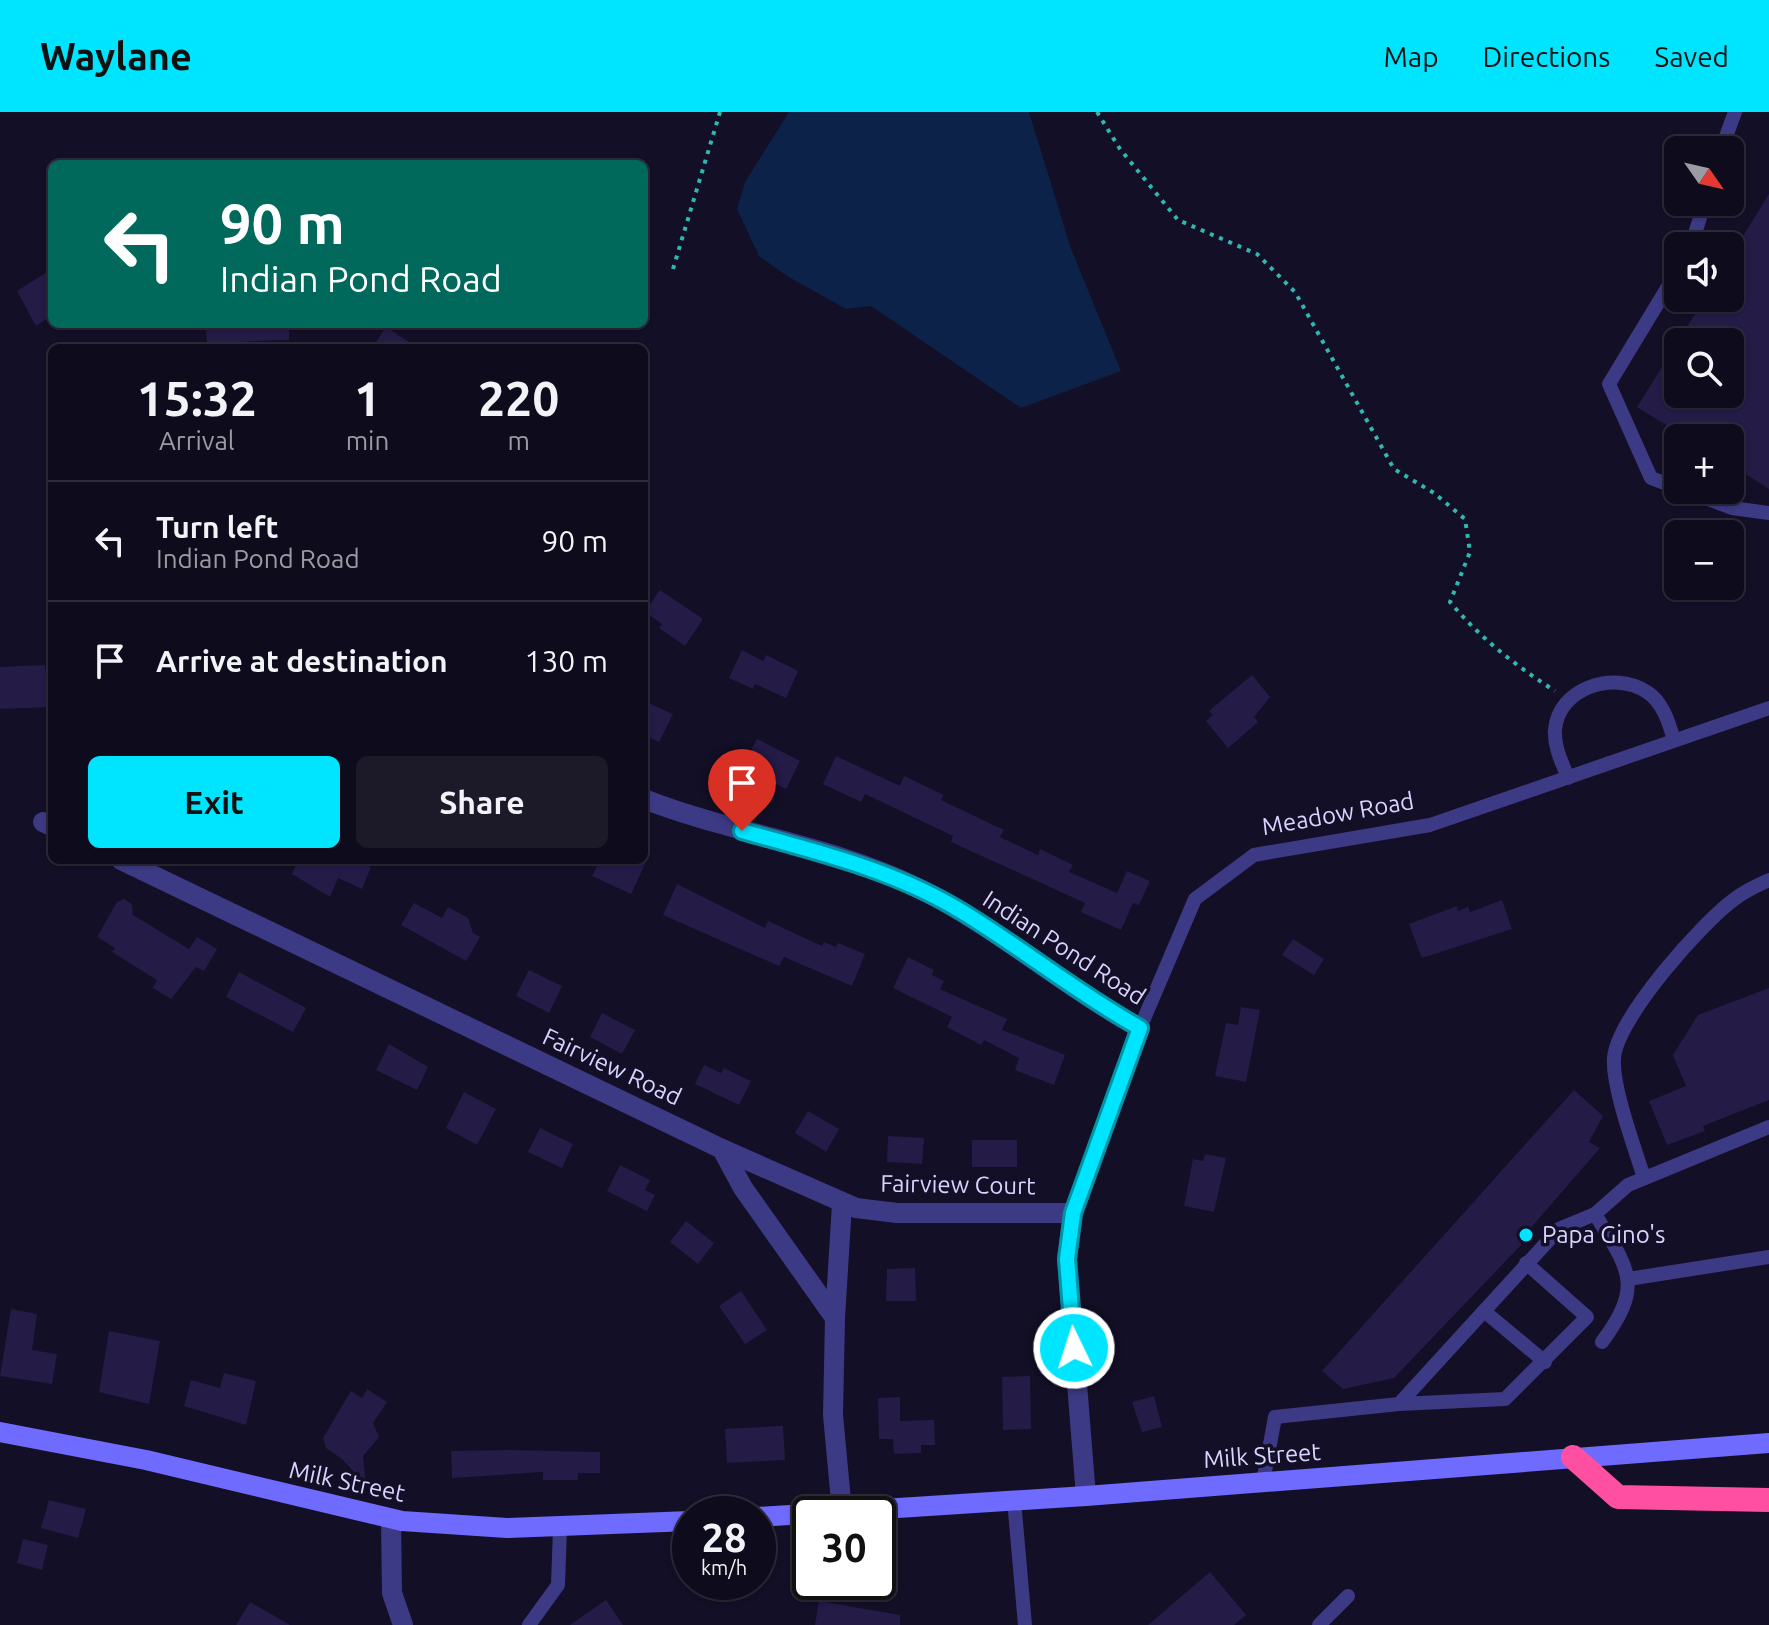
<!DOCTYPE html>
<meta charset="utf-8">
<style>
body{margin:0;font-family:Ubuntu,sans-serif;background:#1c1929;color:#f1f3f6;height:100vh;display:flex;flex-direction:column;font-size:30px;white-space:nowrap}
*{box-sizing:border-box;margin:0}
p{font-size:26px;color:#9b9ba3}
.icon{flex:none;width:44px;height:44px;fill:none;stroke:currentColor;stroke-width:2;stroke-linecap:round;stroke-linejoin:round}
.map{position:relative;flex:1;overflow:hidden}
.drawer{position:absolute;left:48px;top:232px;width:600px;height:520px;display:flex;flex-direction:column;background:#0e0b1c;border-radius:12px;box-shadow:0 2px 6px #0004,0 0 0 2px #2e2b3b}
.drawer>*{flex:none}
.top-card{position:absolute;left:48px;top:48px;width:600px;height:168px;border-radius:12px;box-shadow:0 2px 6px #0004,0 0 0 2px #2e2b3b;background:#00695c;color:#fff;overflow:hidden}
.needle{width:52px;rotate:124deg}
.controls{position:absolute;left:1664px;top:24px;display:grid;gap:16px}
.controls a{display:grid;place-items:center;width:80px;height:80px;border-radius:12px;background:#0e0b1c;box-shadow:0 2px 6px #0004,0 0 0 2px #2e2b3b;font-size:40px}
.speed{position:absolute;left:672px;top:1384px;display:flex;gap:16px;font-size:40px;font-weight:700;text-align:center}
.speed>*{display:grid;place-content:center;width:104px;height:104px;border-radius:50%;background:#0e0b1c;box-shadow:0 2px 6px #0004,0 0 0 2px #2e2b3b;line-height:1}
.speed small{font-size:20px;font-weight:400}
.speed .limit{border:4px solid #111;border-radius:12px;background:#fff;color:#111}
.pin{position:absolute;display:grid;place-items:center;width:68px;height:68px;color:#fff;margin:-82px -34px;border-radius:50% 50% 50% 0;rotate:-45deg;box-shadow:0 0 8px #0007}
.pin .icon{rotate:45deg}
.me{position:absolute;width:88px;margin:-44px;rotate:356deg;stroke-linejoin:round;filter:drop-shadow(0 0 6px #0008)}
.turn{display:flex;align-items:center;gap:28px;height:168px;padding:0 40px;font-size:36px}
.turn .icon{width:104px;height:104px;stroke-width:2.5}
.turn b{display:block;font-size:56px;line-height:68px}
.eta{display:flex;justify-content:space-evenly;align-items:center;height:136px;text-align:center}
.eta b{font-size:48px;font-weight:700;line-height:56px}
.action{display:flex;gap:16px;margin-top:auto;padding:16px 40px}
.action a{flex:1;height:92px;border-radius:12px;background:#00e5ff;color:#111;font-size:32px;font-weight:700;line-height:92px;text-align:center}
.action a+a{background:#1c1929;color:#f1f3f6}
ul{padding:0;list-style:none}
li{display:flex;align-items:center;gap:24px;height:120px;padding:0 40px;border-top:2px solid #2e2b3b}
li div{flex:1}
li b{display:block;font-size:30px}
li em{font-style:normal}
header{display:flex;align-items:center;gap:48px;box-sizing:border-box;height:112px;padding:0 40px;background:#00e5ff;color:#111}
header strong{font-size:38px}
nav{display:flex;gap:44px;margin-inline-start:auto;font-size:28px}
.map>svg:first-child{display:block}
.water{fill:#0c2248}
.building{fill:#241b47;fill-rule:evenodd}
.lines{fill:none;stroke-linecap:round;stroke-linejoin:round}
.path{stroke:#2fb8b0;stroke-width:4;stroke-dasharray:4 6;stroke-linecap:butt}
.lane{stroke:#3d3a85;stroke-width:14}
.street{stroke:#3d3a85;stroke-width:20}
.secondary{stroke:#6f6bff;stroke-width:20}
.highway{stroke:#ff4fa3;stroke-width:24}
.route-casing{stroke:#0095a6;stroke-width:20}
.route{stroke:#00e5ff;stroke-width:14}
.poi-dot{fill:#00e5ff;stroke:#130f26;stroke-width:3}
.labels{text-anchor:middle;stroke-width:7;stroke-linejoin:round;paint-order:stroke}
.street-label{font-size:24px;fill:#d9d4ff;stroke:#130f26}
.poi-label{font-size:24px;fill:#d9d4ff;stroke:#130f26;text-anchor:start}
</style>
<header>
<strong>Waylane</strong>
<nav><a>Map</a><a>Directions</a><a>Saved</a></nav>
</header>
<div class="map">
<svg width="1769" height="1513" viewBox="0 0 1769 1513">
<rect width="100%" height="100%" fill="#130f26"/>
<path class="water" d="M 789,0 L 1029,0 L 1070,134 L 1121,259 L 1021,296 L 871,194 L 846,197 L 787,164 L 759,144 L 737,97 L 745,70 Z"/>
<g class="building">
<path d="M 1769,82 L 1769,377 L 1730,352 L 1730,326 L 1687,326 L 1637,295 L 1705,186 L 1730,186 L 1730,145 ZM 1678,230 L 1730,230 L 1730,282 L 1678,282 Z"/>
<path d="M 52,157 L 52,203 L 36,214 L 17,179 Z"/>
<path d="M 206,212 L 289,212 L 289,228 L 238,230 L 238,235 L 207,236 Z"/>
<path d="M 386,215 L 418,236 L 372,236 Z"/>
<path d="M 660,478 L 703,507 L 685,534 L 659,516 L 662,512 L 645,500 Z"/>
<path d="M 742,538 L 763,549 L 766,543 L 798,559 L 786,586 L 755,572 L 753,577 L 729,566 Z"/>
<path d="M 45,553 L 46,563 L 52,562 L 52,595 L 0,597 L 0,555 Z"/>
<path d="M 1252,563 L 1270,585 L 1254,605 L 1258,610 L 1228,636 L 1206,609 L 1213,603 L 1209,599 Z"/>
<path d="M 644,589 L 673,602 L 659,630 L 644,623 Z"/>
<path d="M 757,627 L 800,649 L 786,677 L 742,655 Z"/>
<path d="M 836,644 L 900,674 L 904,664 L 944,683 L 941,688 L 1004,718 L 1000,725 L 1038,743 L 1040,737 L 1073,753 L 1069,760 L 1117,781 L 1127,759 L 1150,769 L 1139,793 L 1133,791 L 1121,818 L 1081,800 L 1085,791 L 951,730 L 953,724 L 865,682 L 861,690 L 823,672 Z"/>
<path d="M 298,748 L 355,748 L 371,755 L 362,777 L 338,766 L 330,785 L 292,762 Z"/>
<path d="M 600,748 L 647,748 L 631,782 L 592,764 Z"/>
<path d="M 677,772 L 765,816 L 768,809 L 822,834 L 824,830 L 836,835 L 838,831 L 865,842 L 852,874 L 784,845 L 779,854 L 663,803 Z"/>
<path d="M 124,787 L 132,792 L 133,803 L 189,837 L 197,825 L 217,837 L 204,859 L 196,855 L 171,887 L 153,876 L 157,868 L 112,840 L 115,836 L 97,825 L 117,790 Z"/>
<path d="M 1502,788 L 1512,817 L 1422,846 L 1409,812 L 1457,794 L 1458,799 L 1468,795 L 1470,800 Z"/>
<path d="M 414,791 L 442,806 L 448,795 L 468,806 L 473,821 L 480,825 L 466,849 L 401,813 Z"/>
<path d="M 1293,827 L 1324,847 L 1314,863 L 1282,843 Z"/>
<path d="M 908,845 L 934,858 L 932,863 L 944,869 L 940,877 L 1007,907 L 1002,918 L 1065,943 L 1054,973 L 1015,958 L 1019,946 L 984,928 L 981,933 L 947,915 L 952,905 L 893,876 Z"/>
<path d="M 529,858 L 562,874 L 549,901 L 516,884 Z"/>
<path d="M 239,860 L 306,896 L 293,920 L 226,885 Z"/>
<path d="M 1769,876 L 1769,988 L 1703,1014 L 1705,1019 L 1667,1033 L 1649,989 L 1686,974 L 1673,943 L 1698,903 Z"/>
<path d="M 1241,895 L 1260,898 L 1246,970 L 1215,964 L 1226,911 L 1238,913 Z"/>
<path d="M 602,901 L 635,918 L 622,942 L 590,925 Z"/>
<path d="M 389,932 L 428,955 L 417,978 L 376,958 Z"/>
<path d="M 704,953 L 721,961 L 724,956 L 751,969 L 739,993 L 695,972 Z"/>
<path d="M 1574,978 L 1603,1004 L 1589,1030 L 1600,1036 L 1522,1126 L 1521,1133 L 1394,1266 L 1343,1277 L 1322,1259 Z"/>
<path d="M 464,980 L 496,997 L 477,1033 L 446,1016 Z"/>
<path d="M 808,999 L 839,1017 L 826,1040 L 795,1021 Z"/>
<path d="M 540,1016 L 573,1032 L 562,1056 L 528,1040 Z"/>
<path d="M 888,1024 L 924,1026 L 922,1052 L 887,1050 Z"/>
<rect x="972" y="1028" width="45" height="27"/>
<path d="M 1205,1042 L 1226,1046 L 1214,1100 L 1184,1094 L 1193,1047 L 1203,1049 Z"/>
<path d="M 620,1053 L 650,1068 L 645,1078 L 655,1083 L 647,1099 L 607,1079 Z"/>
<path d="M 686,1109 L 714,1131 L 698,1152 L 670,1130 Z"/>
<path d="M 915,1156 L 916,1189 L 886,1189 L 887,1157 Z"/>
<path d="M 741,1179 L 767,1218 L 745,1232 L 719,1194 Z"/>
<path d="M 11,1197 L 37,1202 L 32,1238 L 57,1242 L 52,1272 L 0,1264 Z"/>
<path d="M 109,1219 L 160,1229 L 149,1292 L 99,1280 Z"/>
<path d="M 224,1261 L 256,1269 L 246,1313 L 184,1294 L 191,1268 L 220,1276 Z"/>
<path d="M 1030,1264 L 1031,1317 L 1003,1318 L 1002,1265 Z"/>
<path d="M 367,1277 L 387,1290 L 373,1311 L 379,1325 L 363,1344 L 366,1373 L 342,1347 L 326,1336 L 323,1326 L 351,1279 L 362,1286 Z"/>
<path d="M 1154,1284 L 1162,1315 L 1142,1320 L 1132,1290 Z"/>
<path d="M 900,1285 L 900,1309 L 934,1308 L 935,1333 L 921,1333 L 921,1341 L 894,1342 L 893,1327 L 879,1327 L 878,1286 Z"/>
<path d="M 778,1314 L 783,1314 L 785,1348 L 727,1351 L 725,1317 Z"/>
<path d="M 510,1338 L 600,1340 L 600,1361 L 578,1361 L 578,1368 L 543,1368 L 543,1360 L 452,1366 L 451,1339 Z"/>
<path d="M 49,1388 L 86,1397 L 78,1426 L 41,1416 Z"/>
<path d="M 23,1427 L 48,1433 L 42,1458 L 17,1451 Z"/>
<path d="M 1210,1460 L 1246,1503 L 1234,1513 L 1148,1513 Z"/>
<path d="M 606,1488 L 623,1513 L 570,1513 Z"/>
<path d="M 819,1489 L 900,1503 L 900,1513 L 815,1513 Z"/>
<path d="M 250,1490 L 290,1513 L 236,1513 Z"/>
</g>
<g class="lines">
<g class="path">
<path d="M 1097,0 L 1120,37 L 1178,108 L 1257,142 L 1295,180 L 1394,357 L 1434,381 L 1465,407 L 1470,440 L 1450,490 C 1481,527 1515,553 1555,579"/>
<path d="M 673,157 L 720,0"/>
</g>
<g class="lane">
<path d="M 1721,38 L 1735,0"/>
<path d="M 1691,134 L 1705,90"/>
<path d="M 1678,158 L 1609,272 L 1651,366 L 1678,376"/>
<path d="M 1684,378 L 1732,396 L 1769,401"/>
<path d="M 1568,666 C 1562,650 1554,636 1555,618 C 1558,576 1614,558 1647,580 C 1663,590 1669,611 1674,628"/>
<path d="M 1644,1066 C 1635,1036 1612,976 1614,946 C 1617,906 1703,809 1736,786 C 1746,778 1758,773 1769,768"/>
<path d="M 1073,1101 L 1140,916 L 1195,787 L 1254,743 L 1430,713 L 1769,596"/>
<path d="M 1595,1102 C 1628,1157 1645,1172 1602,1230"/>
<path d="M 1628,1167 L 1769,1145"/>
<path d="M 1484,1199 L 1545,1250"/>
<path d="M 1399,1292 L 1505,1287 L 1587,1205 L 1526,1151"/>
<path d="M 1263,1370 L 1275,1305 L 1399,1292 L 1559,1117 L 1595,1102 L 1628,1073 L 1769,1015"/>
<path d="M 1014,1388 L 1025,1513"/>
<path d="M 529,1513 L 558,1473 L 560,1416"/>
<path d="M 1319,1513 L 1348,1484"/>
</g>
<g class="street">
<path d="M 644,687 C 733,722 832,733 918,776 C 996,814 1063,874 1140,916"/>
<path d="M 43,710 L 52,714"/>
<path d="M 121,748 L 722,1037 L 743,1076 L 835,1206 L 833,1303 L 842,1400"/>
<path d="M 722,1037 L 856,1096 L 897,1101 L 1073,1101 L 1067,1147 L 1086,1384"/>
<path d="M 835,1206 L 842,1092"/>
<path d="M 391,1407 L 392,1481 L 403,1513"/>
</g>
<g class="secondary">
<path d="M 0,1320 L 146,1348 L 402,1409 L 507,1416 L 690,1409"/>
<path d="M 758,1405 L 1086,1384 L 1769,1331"/>
</g>
<path class="highway" d="M 1573,1345 L 1618,1385 L 1769,1388"/>
</g>
<g class="lines">
<defs>
<path id="route" d="M 742,719 C 817,740 894,758 961,799 C 1022,836 1077,881 1140,916 L 1073,1101 L 1067,1147 L 1074,1236"/>
</defs>
<use href="#route" class="route-casing"/>
<use href="#route" class="route"/>
</g>
<circle class="poi-dot" cx="1526" cy="1123" r="8"/>
<g class="labels">
<g class="street-label">
<text transform="translate(1338 702) rotate(-10)" y="8">Meadow Road</text>
<text transform="translate(1064 836) rotate(33)" y="8">Indian Pond Road</text>
<text transform="translate(612 955) rotate(25)" y="8">Fairview Road</text>
<text transform="translate(958 1073) rotate(1)" y="8">Fairview Court</text>
<text transform="translate(1262 1344) rotate(-4)" y="8">Milk Street</text>
<text transform="translate(347 1370) rotate(12)" y="8">Milk Street</text>
</g>
<g class="poi-label">
<text x="1542" y="1131">Papa Gino's</text>
</g>
</g>
</svg>
<div class="controls">
<a><svg class="needle" viewBox="-14 -14 28 28"><path d="M0-13l5 13h-10z" fill="#e53935"/><path d="M0 13l5-13h-10z" fill="#9b9ba3"/></svg></a>
<a><svg class="icon" aria-label="sound" viewBox="0 0 24 24"><path d="M4 9h4l5-4v14l-5-4H4zM17 9q2 3 0 6"/></svg></a>
<a><svg class="icon" aria-label="search" viewBox="0 0 24 24"><circle cx="10" cy="10" r="6"/><path d="M15 15l6 6"/></svg></a>
<a>+</a>
<a>−</a>
</div>
<div class="speed"><div>28<small>km/h</small></div><div class="limit">30</div></div>
<div class="pin" style="left:742px;top:719px;background:#d93025"><svg class="icon" aria-label="arrive" viewBox="0 0 24 24"><path d="M6 21V4h12l-3 4 3 4H6"/></svg></div>
<svg class="me" style="left:1074px;top:1236px" viewBox="-20 -20 40 40"><circle r="17" fill="#00e5ff" stroke="#fff" stroke-width="3"/><path d="M0-11L8 9 0 5-8 9z" fill="#fff"/></svg>
<div class="top-card">
<div class="turn"><svg class="icon" aria-label="left" viewBox="0 0 24 24"><path d="M17 20v-9H6M10 6l-5 5 5 5"/></svg><div><b>90 m</b>Indian Pond Road</div></div>
</div>
<section class="drawer">
<div class="eta">
<div><b>15:32</b><p>Arrival</p></div>
<div><b>1</b><p>min</p></div>
<div><b>220</b><p>m</p></div>
</div>
<ul>
<li><svg class="icon" aria-label="left" viewBox="0 0 24 24"><path d="M17 20v-9H6M10 6l-5 5 5 5"/></svg><div><b>Turn left</b><p>Indian Pond Road</p></div><em>90 m</em></li>
<li><svg class="icon" aria-label="arrive" viewBox="0 0 24 24"><path d="M6 21V4h12l-3 4 3 4H6"/></svg><div><b>Arrive at destination</b></div><em>130 m</em></li>
</ul>
<div class="action"><a>Exit</a><a>Share</a></div>
</section>
</div>
